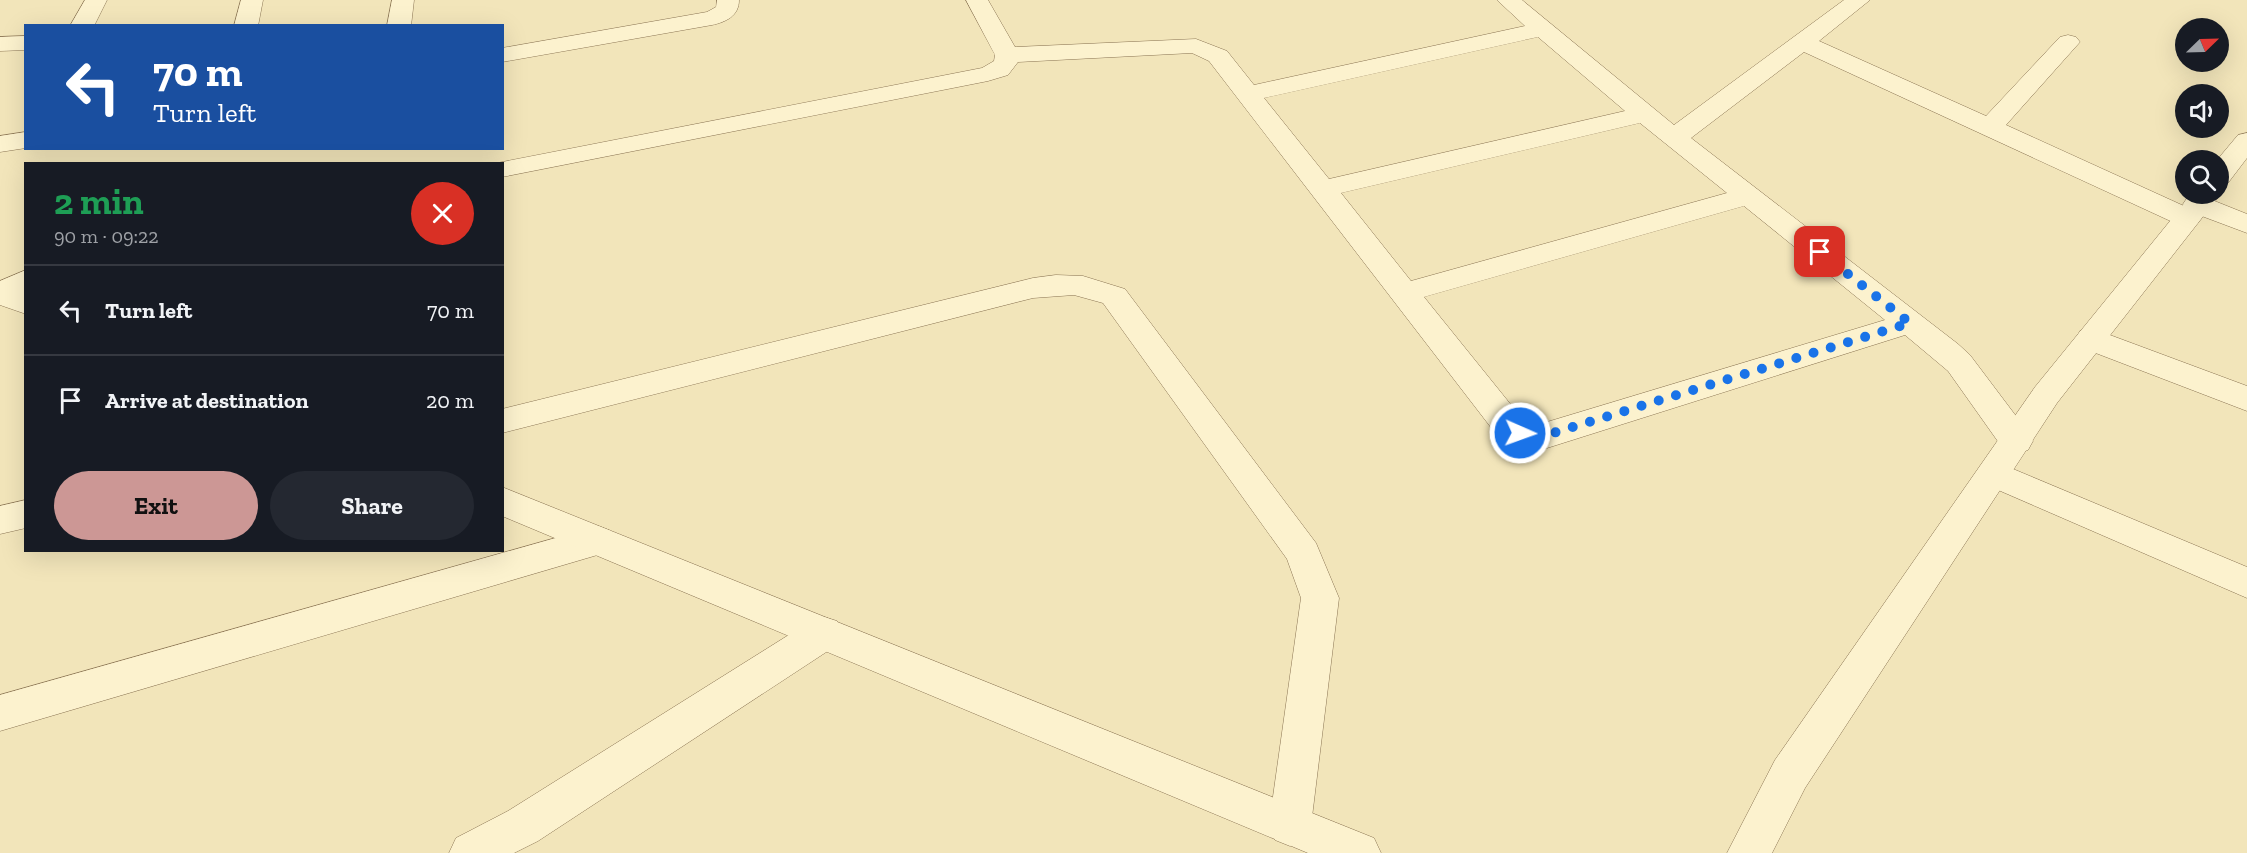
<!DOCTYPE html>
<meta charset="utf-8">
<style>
body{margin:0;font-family:"Zilla Slab",serif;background:#242831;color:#f1f3f6;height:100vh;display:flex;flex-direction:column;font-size:22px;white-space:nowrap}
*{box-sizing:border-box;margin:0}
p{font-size:20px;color:#9ea1a6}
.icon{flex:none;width:33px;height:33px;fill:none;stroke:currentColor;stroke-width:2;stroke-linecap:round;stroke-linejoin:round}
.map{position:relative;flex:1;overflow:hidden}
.drawer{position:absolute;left:24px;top:162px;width:480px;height:390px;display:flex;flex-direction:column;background:#171b24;border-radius:0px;box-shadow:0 6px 24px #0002}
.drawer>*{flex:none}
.banner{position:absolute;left:24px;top:24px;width:480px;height:126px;border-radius:0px;box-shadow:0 6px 24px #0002;background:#1a4fa0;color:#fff;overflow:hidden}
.needle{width:39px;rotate:67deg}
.tools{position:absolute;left:2175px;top:18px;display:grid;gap:12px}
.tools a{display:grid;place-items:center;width:54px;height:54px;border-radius:50%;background:#171b24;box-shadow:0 6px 24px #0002;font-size:30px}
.pin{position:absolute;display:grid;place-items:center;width:51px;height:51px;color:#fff;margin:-26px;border-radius:12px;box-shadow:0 3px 9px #0006}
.me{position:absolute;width:66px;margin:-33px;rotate:92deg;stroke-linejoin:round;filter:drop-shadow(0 0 4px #0008)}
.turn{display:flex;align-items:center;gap:21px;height:126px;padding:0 30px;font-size:27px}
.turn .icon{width:78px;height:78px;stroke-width:2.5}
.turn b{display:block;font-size:42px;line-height:51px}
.round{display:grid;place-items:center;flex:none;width:63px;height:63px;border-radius:32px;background:#242831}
.head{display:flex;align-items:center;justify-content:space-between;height:102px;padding:0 30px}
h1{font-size:36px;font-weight:700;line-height:45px;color:#1e9e55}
.button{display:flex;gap:12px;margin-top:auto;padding:12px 30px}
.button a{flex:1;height:69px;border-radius:36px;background:#cc9795;color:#111;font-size:24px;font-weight:700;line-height:69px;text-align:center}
.button a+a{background:#242831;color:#f1f3f6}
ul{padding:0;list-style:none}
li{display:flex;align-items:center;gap:18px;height:90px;padding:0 30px;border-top:2px solid #363941}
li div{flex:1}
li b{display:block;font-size:22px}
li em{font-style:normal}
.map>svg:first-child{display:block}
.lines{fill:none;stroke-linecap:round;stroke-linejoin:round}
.minor-casing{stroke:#8a7453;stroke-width:1}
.tertiary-casing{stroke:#8a7453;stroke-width:1}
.minor{fill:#fcf2ce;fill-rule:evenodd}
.tertiary{fill:#fcf2ce;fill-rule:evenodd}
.route{stroke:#1a73e8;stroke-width:10;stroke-dasharray:0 18}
</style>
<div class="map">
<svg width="2247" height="853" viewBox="0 0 2247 853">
<rect width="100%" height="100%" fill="#f2e5ba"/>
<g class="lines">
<defs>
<g id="minor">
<path d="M 85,0 L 107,0 L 94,26 L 70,26 Z"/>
<path d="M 241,0 L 263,0 L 258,26 L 234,26 Z"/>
<path d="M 392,0 L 414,0 L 411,26 L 387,26 Z"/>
<path d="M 717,0 L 739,0 C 739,16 726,22 712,25 L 502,62 L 502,48 L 707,12 L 716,7 Z"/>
<path d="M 966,0 L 988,0 L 1015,47 L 1196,39 L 1227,51 L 1254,85 L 1525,26 L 1497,0 L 1522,0 L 1674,125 L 1844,0 L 1870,0 L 1819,41 L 1986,116 L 2060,37 L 2068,35 L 2076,37 L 2080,42 L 2006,125 L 2184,206 L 2183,204 L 2187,198 L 2197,195 L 2207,198 L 2247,214 L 2247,233 L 2199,215 L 2201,218 L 2197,224 L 2187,227 L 2177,224 L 1804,52 L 1691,138 L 1958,344 L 1970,355 L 2028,432 L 2033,441 L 2028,450 L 2016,454 L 2004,450 L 1948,371 L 1905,335 L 1547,448 C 1527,446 1513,445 1496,434 L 1209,61 L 1192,53 L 1018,62 L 1008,75 L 988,81 L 502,177 L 502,164 L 492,164 L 982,68 L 994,61 L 995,55 ZM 1538,37 L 1625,111 L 1329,179 L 1264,98 ZM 1640,123 L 1727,193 L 1411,281 L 1341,193 ZM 1744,206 L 1885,320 L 1547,422 L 1527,421 L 1520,416 L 1424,297 Z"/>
<path d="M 26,36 L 26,50 L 0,51 L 0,37 Z"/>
<path d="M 26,132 L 26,148 L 0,152 L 0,136 Z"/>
<path d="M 26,270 L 26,293 L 0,304 L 0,281 Z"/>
<path d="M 1056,275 L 1083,276 L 1125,289 L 1316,543 L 1339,598 L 1311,825 L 1305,840 L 1290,846 L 1275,840 L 1269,825 L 1301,598 L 1287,559 L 1103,303 L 1074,295 L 1033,298 L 502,433 L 502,409 L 1033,278 Z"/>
<path d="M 2091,328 L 2247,386 L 2247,411 L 2080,347 L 2076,339 L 2080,331 Z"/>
<path d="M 1994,461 L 2247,567 L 2247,598 L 1982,483 L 1977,474 L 1982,465 Z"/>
<path d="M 26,500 L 26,528 L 0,534 L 0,506 Z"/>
<path d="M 598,526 L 611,531 L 616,541 L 611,551 L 0,731 L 0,695 Z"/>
<path d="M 824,617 L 837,621 L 843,633 L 837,645 L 538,841 L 514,853 L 449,853 L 456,838 L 508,811 L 811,621 Z"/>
</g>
<g id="tertiary">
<path d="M 2247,133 L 2247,158 L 2228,183 L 2218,185 L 2217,160 L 2238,135 Z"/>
<path d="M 2218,192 L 2220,194 L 2216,200 L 2057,403 L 1805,788 L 1772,853 L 1727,853 L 1775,760 L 2035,387 L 2192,194 Z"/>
<path d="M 0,283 L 26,292 L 26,314 L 0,305 Z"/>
<path d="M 502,487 L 1374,838 L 1381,853 L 1308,853 L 502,516 Z"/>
</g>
</defs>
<use href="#minor" class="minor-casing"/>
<use href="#tertiary" class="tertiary-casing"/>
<use href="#minor" class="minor"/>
<use href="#tertiary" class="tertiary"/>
</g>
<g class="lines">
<path class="route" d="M 1520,433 L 1547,435 L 1910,323 L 1820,252"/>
</g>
</svg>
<div class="tools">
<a><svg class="needle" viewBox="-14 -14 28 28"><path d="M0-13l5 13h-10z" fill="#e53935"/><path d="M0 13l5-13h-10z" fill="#9ea1a6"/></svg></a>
<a><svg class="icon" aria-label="sound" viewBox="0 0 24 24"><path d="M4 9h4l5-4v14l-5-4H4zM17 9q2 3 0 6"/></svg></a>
<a><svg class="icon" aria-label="search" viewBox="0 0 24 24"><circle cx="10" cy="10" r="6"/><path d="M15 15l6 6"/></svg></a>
</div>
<div class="pin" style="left:1820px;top:252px;background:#d93025"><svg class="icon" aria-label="arrive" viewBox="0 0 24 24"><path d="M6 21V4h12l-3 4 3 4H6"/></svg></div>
<svg class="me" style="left:1520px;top:433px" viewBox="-20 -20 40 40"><circle r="17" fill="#1a73e8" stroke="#fff" stroke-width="3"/><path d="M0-11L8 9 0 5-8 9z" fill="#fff"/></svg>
<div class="banner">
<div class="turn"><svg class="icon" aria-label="left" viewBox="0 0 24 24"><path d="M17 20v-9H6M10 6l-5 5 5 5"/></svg><div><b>70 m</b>Turn left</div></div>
</div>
<section class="drawer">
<div class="head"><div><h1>2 min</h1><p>90 m · 09:22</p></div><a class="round" style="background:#d93025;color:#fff"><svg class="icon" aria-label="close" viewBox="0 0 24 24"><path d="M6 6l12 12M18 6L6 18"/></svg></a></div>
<ul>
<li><svg class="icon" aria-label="left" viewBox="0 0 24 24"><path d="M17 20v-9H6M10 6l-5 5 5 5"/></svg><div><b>Turn left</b></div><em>70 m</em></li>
<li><svg class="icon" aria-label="arrive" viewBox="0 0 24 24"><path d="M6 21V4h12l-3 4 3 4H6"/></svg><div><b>Arrive at destination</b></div><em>20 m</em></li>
</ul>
<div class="button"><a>Exit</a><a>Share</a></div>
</section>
</div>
